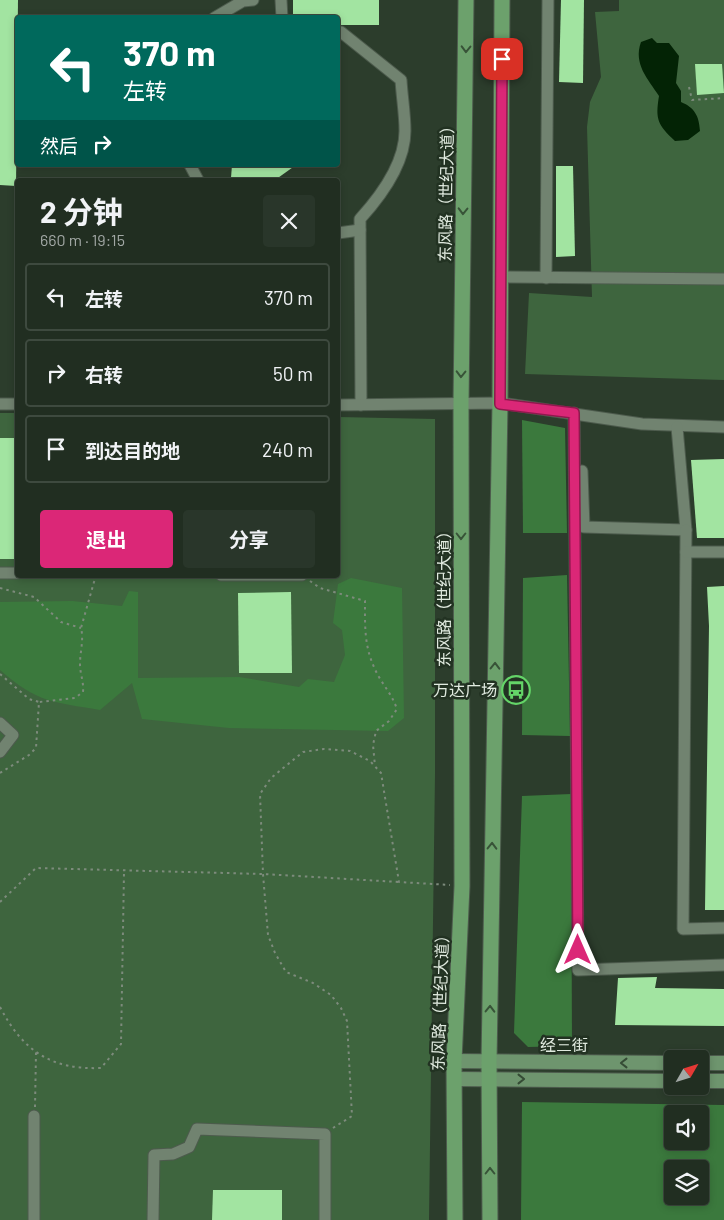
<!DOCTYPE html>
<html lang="zh">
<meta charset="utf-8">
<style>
body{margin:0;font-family:Barlow,"Noto Sans SC",sans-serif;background:#29362a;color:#f1f3f6;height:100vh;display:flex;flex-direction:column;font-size:19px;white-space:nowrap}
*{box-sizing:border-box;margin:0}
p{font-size:16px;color:#a2a8a5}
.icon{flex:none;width:28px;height:28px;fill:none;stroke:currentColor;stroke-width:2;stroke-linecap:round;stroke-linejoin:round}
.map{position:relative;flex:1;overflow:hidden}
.sheet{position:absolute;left:15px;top:178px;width:325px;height:400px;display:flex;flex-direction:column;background:#212e21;border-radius:5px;box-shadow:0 2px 8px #0003,0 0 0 1px #3e4a3f}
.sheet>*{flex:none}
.banner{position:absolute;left:15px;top:15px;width:325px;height:152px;border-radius:5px;box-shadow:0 2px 8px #0003,0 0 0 1px #3e4a3f;background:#00695c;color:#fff;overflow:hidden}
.needle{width:32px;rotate:51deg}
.controls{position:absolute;left:664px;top:1050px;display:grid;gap:10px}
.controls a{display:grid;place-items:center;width:45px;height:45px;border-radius:5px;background:#212e21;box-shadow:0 2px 8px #0003,0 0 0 1px #3e4a3f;font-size:25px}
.pin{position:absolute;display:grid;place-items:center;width:42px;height:42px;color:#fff;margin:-21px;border-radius:10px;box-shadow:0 2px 8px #0006}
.me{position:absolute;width:55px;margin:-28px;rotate:0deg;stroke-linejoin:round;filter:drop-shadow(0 0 4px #0008)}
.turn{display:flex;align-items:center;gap:18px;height:105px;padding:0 25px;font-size:22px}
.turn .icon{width:65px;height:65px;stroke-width:2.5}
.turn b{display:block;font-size:35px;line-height:42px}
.then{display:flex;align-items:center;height:48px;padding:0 25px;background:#0003;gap:10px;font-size:19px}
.round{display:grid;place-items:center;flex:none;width:52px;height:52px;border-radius:5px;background:#29362a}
.headline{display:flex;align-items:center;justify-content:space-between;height:85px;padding:0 25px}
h1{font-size:30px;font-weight:700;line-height:38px}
.action{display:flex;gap:10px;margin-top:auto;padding:10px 25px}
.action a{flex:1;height:58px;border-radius:5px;background:#db2777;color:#fff;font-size:20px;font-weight:700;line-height:58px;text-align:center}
.action a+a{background:#29362a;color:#f1f3f6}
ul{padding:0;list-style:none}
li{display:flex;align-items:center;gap:15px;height:68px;margin:0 10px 8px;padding:0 15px;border:2px solid #3e4a3f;border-radius:5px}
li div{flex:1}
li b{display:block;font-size:19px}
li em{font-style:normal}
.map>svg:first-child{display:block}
.green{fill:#3e653e}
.forest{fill:#3b793d;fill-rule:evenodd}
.water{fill:#032305}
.building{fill:#a2e4a1}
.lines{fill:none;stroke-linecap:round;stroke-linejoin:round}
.minor-casing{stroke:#4d5b4d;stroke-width:13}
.major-casing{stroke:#4d5b4d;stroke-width:16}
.highway-casing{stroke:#4d5b4d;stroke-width:17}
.path{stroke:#7d8b7c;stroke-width:2;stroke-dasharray:2.5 4;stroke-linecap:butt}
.minor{stroke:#718370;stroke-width:11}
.major{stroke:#6e956e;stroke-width:14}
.highway{stroke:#6ca16c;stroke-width:15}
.oneway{stroke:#385338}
.oneway2{stroke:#354b35}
.route-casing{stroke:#8e194d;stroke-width:12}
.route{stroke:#db2777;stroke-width:9}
.labels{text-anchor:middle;stroke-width:5;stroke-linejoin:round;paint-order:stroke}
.street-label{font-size:16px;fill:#e0eadf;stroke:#223222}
.poi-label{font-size:16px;fill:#e0eadf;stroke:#223222;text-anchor:end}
</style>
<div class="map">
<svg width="724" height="1220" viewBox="0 0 724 1220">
<rect width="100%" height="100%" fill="#2c3d2c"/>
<g class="green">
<path d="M 619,0 L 724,0 L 724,380 L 525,374 L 529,293 L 592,297 L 587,127 L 590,102 L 601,77 L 595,12 L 619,11 Z"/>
<path d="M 0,413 L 17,413 L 18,575 L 338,575 L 338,417 L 435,419 L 435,774 L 429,1220 L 0,1220 Z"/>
</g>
<g class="forest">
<path d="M 522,420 L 565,428 L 567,533 L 523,533 Z"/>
<path d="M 567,575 L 570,736 L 522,735 L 523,578 Z"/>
<path d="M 351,578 L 402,588 L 404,718 L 388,731 L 229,728 L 142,719 L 132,683 L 100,710 C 54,702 37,703 0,670 L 0,602 L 72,601 L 122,606 L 129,591 L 138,592 L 138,678 L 239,677 L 299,687 L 308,679 L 334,682 L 345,655 L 342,630 L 333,623 L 338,584 Z"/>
<path d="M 571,794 L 572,1046 L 528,1047 L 514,1033 L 522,796 Z"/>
<path d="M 522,1102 L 724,1105 L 724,1220 L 521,1220 ZM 672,1114 L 700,1114 L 700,1141 L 672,1141 ZM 672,1169 L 700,1169 L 700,1196 L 672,1196 Z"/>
</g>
<path class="water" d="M 652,38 L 657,43 L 669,43 L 679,56 L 676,83 L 681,91 L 681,102 C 695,108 699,116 700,131 L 688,140 L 675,141 C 658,125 655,120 659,96 C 648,79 633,64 641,42 Z"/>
<g class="building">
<path d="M 0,0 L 18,0 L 16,186 L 0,185 Z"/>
<path d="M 293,0 L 379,0 L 379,25 L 338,25 L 338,18 L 293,18 Z"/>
<path d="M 561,0 L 584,0 L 583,83 L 559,82 Z"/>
<path d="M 695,64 L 722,64 L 724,93 L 697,95 Z"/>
<path d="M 232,165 L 296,165 L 275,180 L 231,178 Z"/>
<path d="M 556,166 L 573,166 L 575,256 L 556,257 Z"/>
<rect x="0" y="438" width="18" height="121"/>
<path d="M 724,459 L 724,538 L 697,538 L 691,460 Z"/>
<path d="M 724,586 L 724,910 L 705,910 L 709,626 L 707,587 Z"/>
<path d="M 291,592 L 292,673 L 239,673 L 238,593 Z"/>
<path d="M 657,977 L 655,988 L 724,989 L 724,1026 L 615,1025 L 618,978 Z"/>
<path d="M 213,1190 L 282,1190 L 282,1220 L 212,1220 Z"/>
</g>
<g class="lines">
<defs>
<g id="minor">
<path d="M 281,0 L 282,18"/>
<path d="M 214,18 L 243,1 L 253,0"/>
<path d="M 338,33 L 341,32 L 401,80 C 402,97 405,114 405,131 C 405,163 380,197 360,219 L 361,405"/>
<path d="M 190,165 L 198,180"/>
<path d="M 338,233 L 360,230"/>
<path d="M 501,277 L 724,279"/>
<path d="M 546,278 L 548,0"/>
<path d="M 0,404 L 18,404"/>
<path d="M 338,405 L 500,403 L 642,424 L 724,427"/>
<path d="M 574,413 L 578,970 L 724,965"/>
<path d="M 582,471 L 584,527 L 686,530 L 677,427"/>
<path d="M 686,530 L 683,929 L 724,928"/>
<path d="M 686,552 L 724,552"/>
<path d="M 0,573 L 18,573"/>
<path d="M 221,575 L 302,575"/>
<path d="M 0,723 L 13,735 L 0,752"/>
<path d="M 34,1220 L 34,1116"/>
<path d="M 153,1220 L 154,1155 L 173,1154 L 189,1147 L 197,1129 L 325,1134 L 325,1220"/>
</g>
<g id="major">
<path d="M 454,1061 L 672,1063"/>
<path d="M 700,1063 L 724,1063"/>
<path d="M 455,1079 L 672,1081"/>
<path d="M 700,1081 L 724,1081"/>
</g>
<g id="highway">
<path d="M 455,1220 L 454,1061 L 462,886 L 461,404 L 466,0"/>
<path d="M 490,1220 L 489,1062 L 500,403 L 502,0"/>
</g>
</defs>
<use href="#minor" class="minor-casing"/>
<use href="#major" class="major-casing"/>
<use href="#highway" class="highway-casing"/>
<g class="path">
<path d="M 689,87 L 692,100 L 724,98"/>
<path d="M 310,581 L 320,588 L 365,601 C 365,624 364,645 374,667 C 380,682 391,692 397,709 L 389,721 L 376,731 L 373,745 L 375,766"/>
<path d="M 0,588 L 34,597 L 61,622 L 81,628"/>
<path d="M 0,674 L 29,699 L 39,702"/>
<path d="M 0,773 L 29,755 L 36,748 L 39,702 L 75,698 L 83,692 C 84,682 80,674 80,664 C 80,652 84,640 81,628 L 96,575"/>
<path d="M 0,902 L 36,868 L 263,874 L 399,882"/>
<path d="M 0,1007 C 23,1051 51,1070 101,1068 L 121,1044 L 124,872"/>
<path d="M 35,1107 L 36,1052"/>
<path d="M 333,1128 L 352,1116 L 347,1021 L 341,1008 L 331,995 L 313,983 L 286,972 L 275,953 L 268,935 L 263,874 L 260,794 L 271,778 L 303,752 L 324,749 L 350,751 L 370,761 L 381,773 L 399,882 L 450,885"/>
</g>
<use href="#minor" class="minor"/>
<use href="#major" class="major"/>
<use href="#highway" class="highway"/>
</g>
<defs><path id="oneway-chevron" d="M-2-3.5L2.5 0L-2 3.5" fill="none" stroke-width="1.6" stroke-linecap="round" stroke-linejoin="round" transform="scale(1.25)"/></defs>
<g class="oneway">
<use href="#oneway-chevron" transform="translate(466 49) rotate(91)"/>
<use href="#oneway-chevron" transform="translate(463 211) rotate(91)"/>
<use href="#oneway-chevron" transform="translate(461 374) rotate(91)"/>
<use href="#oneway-chevron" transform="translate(461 536) rotate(90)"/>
<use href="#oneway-chevron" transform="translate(495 666) rotate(-89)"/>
<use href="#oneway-chevron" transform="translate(492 846) rotate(-89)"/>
<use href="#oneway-chevron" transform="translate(490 1009) rotate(-89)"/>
<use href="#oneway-chevron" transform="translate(490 1171) rotate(-90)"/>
</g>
<g class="oneway2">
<use href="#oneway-chevron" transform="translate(624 1063) rotate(-180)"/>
<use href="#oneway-chevron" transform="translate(521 1079)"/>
</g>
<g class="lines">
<defs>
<path id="route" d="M 502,59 L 500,404 L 574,413 L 578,950"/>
</defs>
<use href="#route" class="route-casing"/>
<use href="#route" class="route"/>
</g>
<defs>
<symbol id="bus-ring" viewBox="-11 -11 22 22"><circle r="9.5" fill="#223222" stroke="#64d468" stroke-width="1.5"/><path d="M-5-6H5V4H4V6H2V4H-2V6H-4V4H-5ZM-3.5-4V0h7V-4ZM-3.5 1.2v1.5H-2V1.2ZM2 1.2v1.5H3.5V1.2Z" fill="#64d468"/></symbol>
</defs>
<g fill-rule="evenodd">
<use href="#bus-ring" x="500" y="674" width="32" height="32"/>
</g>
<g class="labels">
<g class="street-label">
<text transform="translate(446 190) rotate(-89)" y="6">东风路（世纪大道）</text>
<text transform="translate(444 595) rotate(-90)" y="6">东风路（世纪大道）</text>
<text transform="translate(440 999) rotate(-88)" y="6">东风路（世纪大道）</text>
<text x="564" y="1051">经三街</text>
</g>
<g class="poi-label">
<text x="497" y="696">万达广场</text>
</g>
</g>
</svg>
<div class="controls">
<a><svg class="needle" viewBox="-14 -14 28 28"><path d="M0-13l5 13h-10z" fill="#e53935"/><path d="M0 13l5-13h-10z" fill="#a2a8a5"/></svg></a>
<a><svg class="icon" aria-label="sound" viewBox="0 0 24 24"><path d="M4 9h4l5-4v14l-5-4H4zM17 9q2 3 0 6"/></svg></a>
<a><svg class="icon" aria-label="layers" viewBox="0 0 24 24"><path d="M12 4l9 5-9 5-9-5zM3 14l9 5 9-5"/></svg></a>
</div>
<div class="pin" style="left:502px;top:59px;background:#d93025"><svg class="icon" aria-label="arrive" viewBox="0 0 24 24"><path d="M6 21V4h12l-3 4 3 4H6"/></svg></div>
<svg class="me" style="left:578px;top:950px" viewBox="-20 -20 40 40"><path d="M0-17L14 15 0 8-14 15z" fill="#db2777" stroke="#fff" stroke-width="4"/></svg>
<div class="banner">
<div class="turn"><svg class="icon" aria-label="left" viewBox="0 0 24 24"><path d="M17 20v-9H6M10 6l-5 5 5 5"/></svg><div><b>370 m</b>左转</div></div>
<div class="then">然后<svg class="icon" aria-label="right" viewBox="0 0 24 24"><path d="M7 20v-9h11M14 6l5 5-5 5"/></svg></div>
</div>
<section class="sheet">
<div class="headline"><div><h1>2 分钟</h1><p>660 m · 19:15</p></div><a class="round"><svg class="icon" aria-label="close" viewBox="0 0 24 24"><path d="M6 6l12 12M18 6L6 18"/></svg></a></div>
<ul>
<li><svg class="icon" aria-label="left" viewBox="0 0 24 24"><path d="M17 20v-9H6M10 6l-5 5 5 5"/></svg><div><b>左转</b></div><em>370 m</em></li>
<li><svg class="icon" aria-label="right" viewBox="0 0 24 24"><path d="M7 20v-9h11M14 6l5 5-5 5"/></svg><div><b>右转</b></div><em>50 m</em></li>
<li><svg class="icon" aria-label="arrive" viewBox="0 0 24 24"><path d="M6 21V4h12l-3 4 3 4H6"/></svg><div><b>到达目的地</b></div><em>240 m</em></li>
</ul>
<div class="action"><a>退出</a><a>分享</a></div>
</section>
</div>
